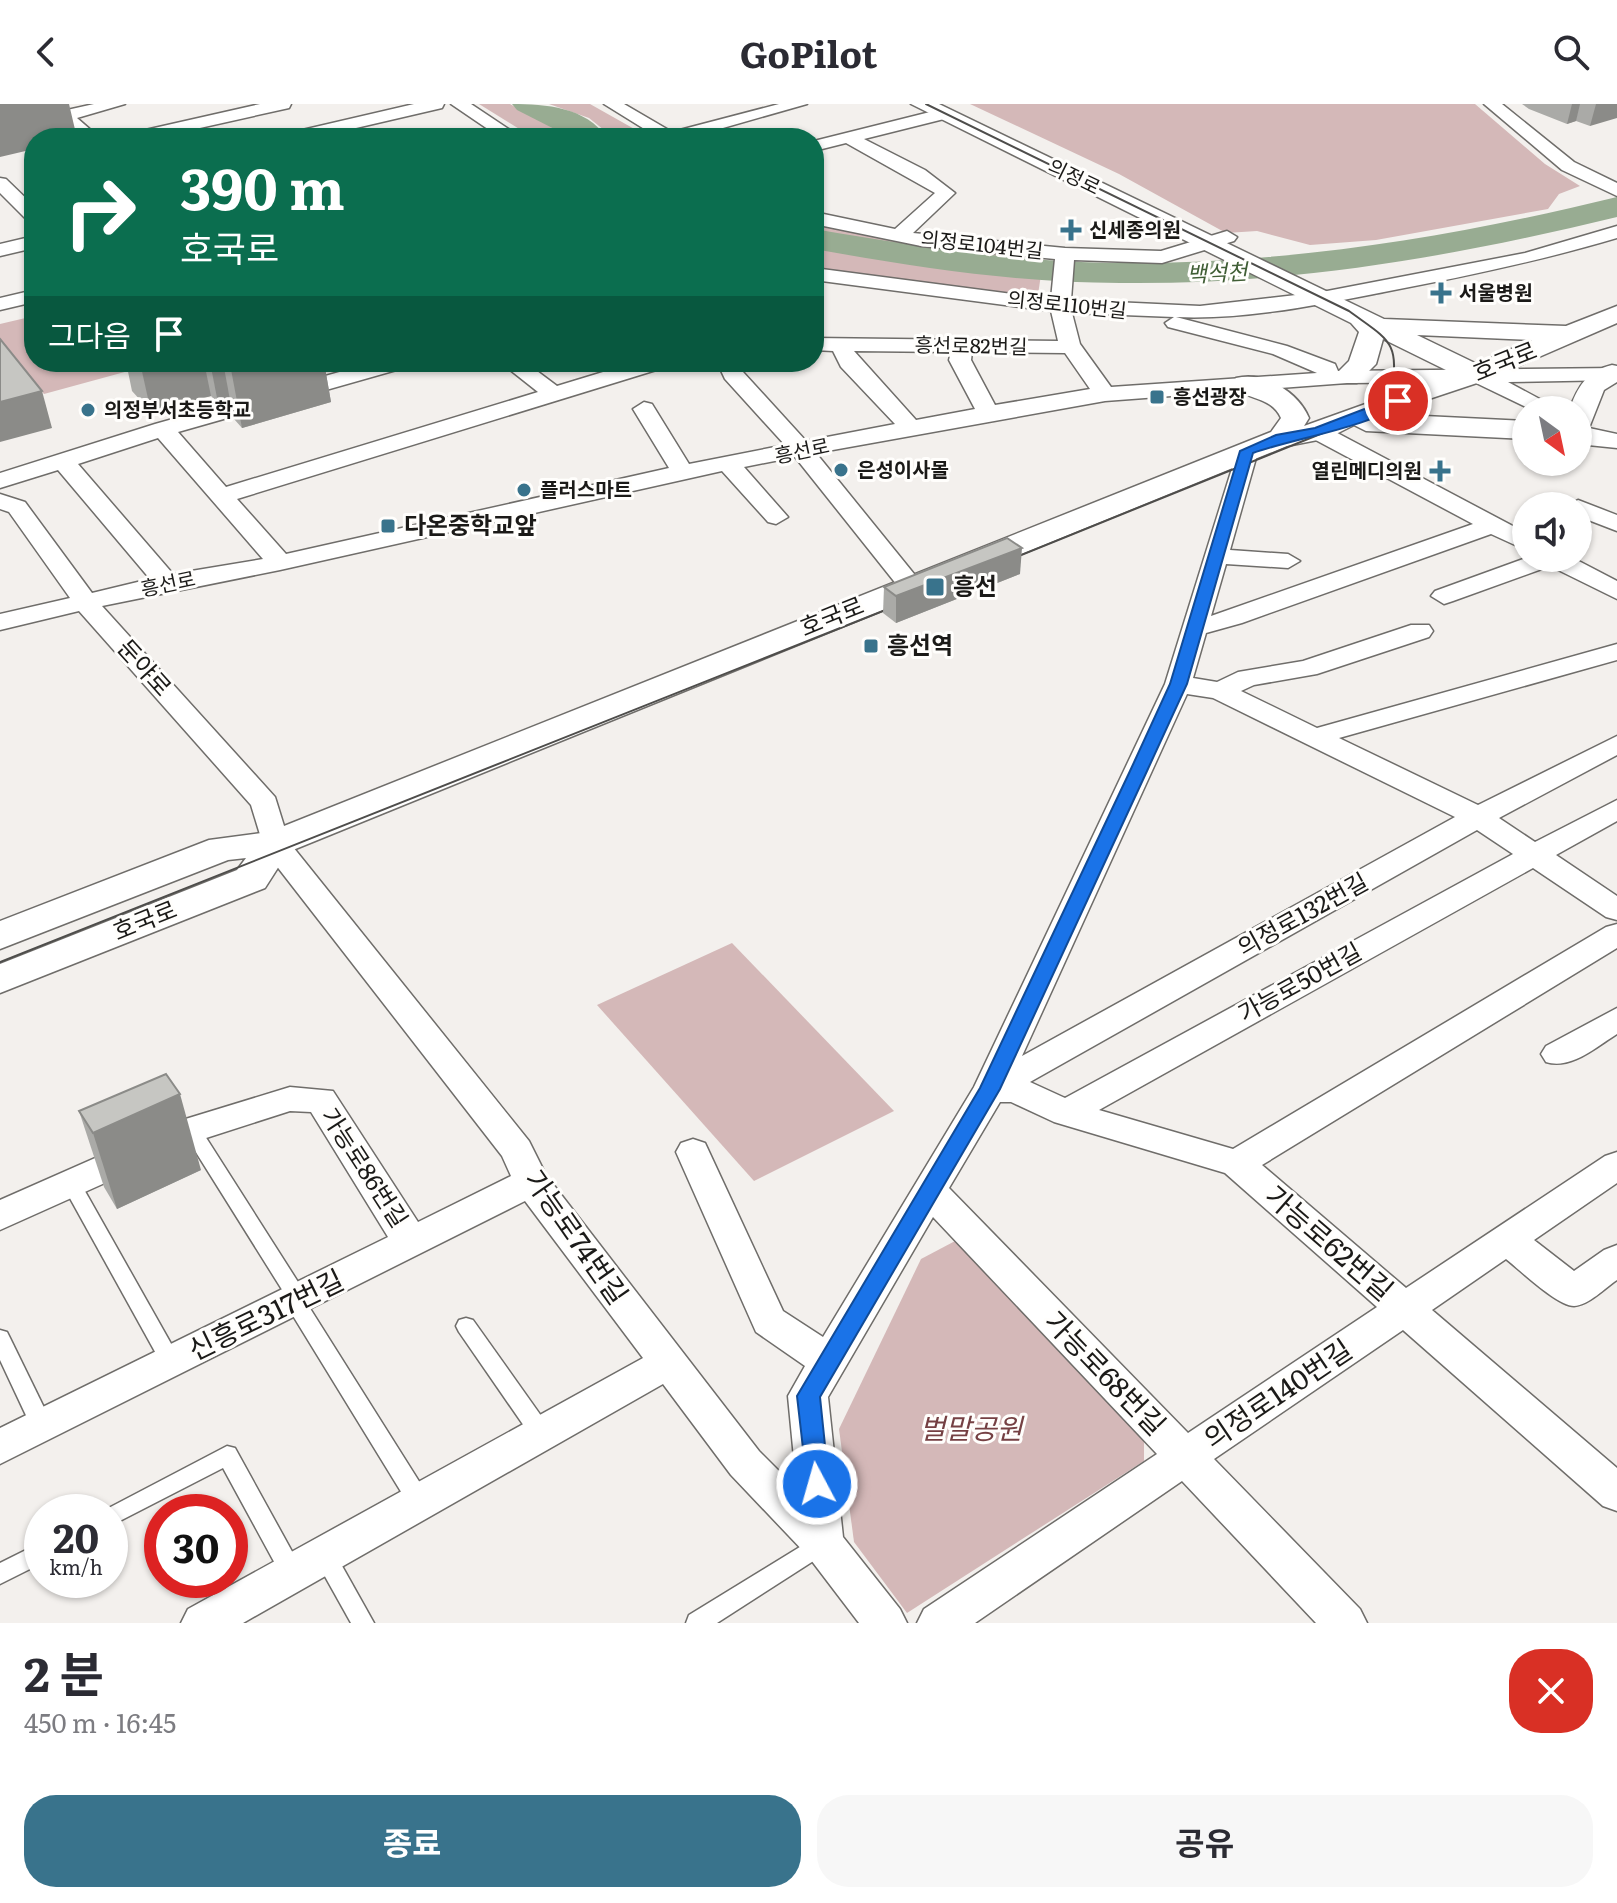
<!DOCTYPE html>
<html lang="ko">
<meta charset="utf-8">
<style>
body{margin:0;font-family:Literata,"Noto Sans KR",serif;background:#f7f7f7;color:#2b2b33;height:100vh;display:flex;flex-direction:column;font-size:30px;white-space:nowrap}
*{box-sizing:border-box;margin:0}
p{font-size:26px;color:#7c7c81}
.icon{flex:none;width:44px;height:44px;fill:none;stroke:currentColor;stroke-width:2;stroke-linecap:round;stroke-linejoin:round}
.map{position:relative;height:1519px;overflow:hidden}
.details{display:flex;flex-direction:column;background:#fff;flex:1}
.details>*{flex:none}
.top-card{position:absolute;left:24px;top:24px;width:800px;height:244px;border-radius:32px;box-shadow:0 2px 6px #0004;background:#0b6e4f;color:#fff;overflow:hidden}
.needle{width:52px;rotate:147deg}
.tools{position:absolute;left:1512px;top:292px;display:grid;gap:16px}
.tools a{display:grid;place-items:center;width:80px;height:80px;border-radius:50%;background:#fff;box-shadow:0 2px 6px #0004;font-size:40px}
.speed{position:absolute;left:24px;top:1390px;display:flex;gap:16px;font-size:40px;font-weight:700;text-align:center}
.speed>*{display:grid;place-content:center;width:104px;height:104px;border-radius:50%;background:#fff;box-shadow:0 2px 6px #0004;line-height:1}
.speed small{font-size:20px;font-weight:400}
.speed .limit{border:12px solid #d22;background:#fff;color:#111}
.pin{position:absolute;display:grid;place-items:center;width:68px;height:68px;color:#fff;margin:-34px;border:4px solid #fff;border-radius:50%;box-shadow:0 2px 8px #0007}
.me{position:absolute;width:88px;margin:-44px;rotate:354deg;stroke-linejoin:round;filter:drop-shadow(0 0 6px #0008)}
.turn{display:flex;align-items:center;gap:28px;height:168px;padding:0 24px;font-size:36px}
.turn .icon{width:104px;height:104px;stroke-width:2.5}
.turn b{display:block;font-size:56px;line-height:68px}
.then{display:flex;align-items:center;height:76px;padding:0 24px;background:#0003;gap:16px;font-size:30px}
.round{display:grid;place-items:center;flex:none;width:84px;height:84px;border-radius:32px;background:#f7f7f7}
.headline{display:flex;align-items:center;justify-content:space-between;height:136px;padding:0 24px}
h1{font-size:48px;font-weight:700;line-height:60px}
.cta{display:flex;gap:16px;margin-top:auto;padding:16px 24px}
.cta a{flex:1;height:92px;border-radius:32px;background:#39738c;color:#fff;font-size:32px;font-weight:700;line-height:92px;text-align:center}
.cta a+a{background:#f7f7f7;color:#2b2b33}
header{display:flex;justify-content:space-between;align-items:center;height:104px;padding:0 24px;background:#fff;font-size:36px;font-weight:700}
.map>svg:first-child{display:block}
.green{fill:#d4b8b8}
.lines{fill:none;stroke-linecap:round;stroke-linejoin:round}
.river{fill:#98ac92;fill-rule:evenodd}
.service-casing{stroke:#6f6d6a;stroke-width:3}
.minor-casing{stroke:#6f6d6a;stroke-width:3}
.tertiary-casing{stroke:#6f6d6a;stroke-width:3}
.service{fill:#fff;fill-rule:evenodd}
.minor{fill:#fff;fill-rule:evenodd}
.tertiary{fill:#fff;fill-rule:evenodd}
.tram{stroke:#4e4d4b;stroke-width:2}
.wall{fill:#aaaaa7}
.shaded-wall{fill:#8b8b88}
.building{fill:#c6c6c2;stroke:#8b8b88;stroke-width:2}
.route{fill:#1a73e8;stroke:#114b97;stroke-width:2}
.poi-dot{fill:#39738c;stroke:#fffefc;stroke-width:3}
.labels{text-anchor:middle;stroke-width:6;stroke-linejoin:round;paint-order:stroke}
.far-street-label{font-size:20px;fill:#1b1a18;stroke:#fffefc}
.far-poi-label{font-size:20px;font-weight:bold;fill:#1b1a18;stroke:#fffefc;text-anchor:start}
.far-water-label{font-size:22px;font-style:italic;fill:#405e35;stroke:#fffefc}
.street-label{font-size:24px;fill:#1b1a18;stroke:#fffefc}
.poi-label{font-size:24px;font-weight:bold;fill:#1b1a18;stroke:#fffefc;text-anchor:start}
.near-street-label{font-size:28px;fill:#1b1a18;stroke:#fffefc}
.near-park-label{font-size:28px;font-style:italic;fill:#754043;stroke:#fffefc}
</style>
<header><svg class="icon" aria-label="back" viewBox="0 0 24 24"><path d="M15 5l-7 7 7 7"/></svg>GoPilot<svg class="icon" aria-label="search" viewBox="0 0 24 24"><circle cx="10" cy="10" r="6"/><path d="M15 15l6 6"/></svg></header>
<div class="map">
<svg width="1617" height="1519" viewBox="0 0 1617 1519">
<rect width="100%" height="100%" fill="#f3f0ed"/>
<g class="green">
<path d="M 479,0 L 510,0 L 571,34 L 534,34 Z"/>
<path d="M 549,0 L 590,0 L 645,31 L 614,34 L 589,14 Z"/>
<path d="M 970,0 L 1475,0 L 1545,60 L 1580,82 L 1559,90 L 1548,105 L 1376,136 L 1310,141 L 1257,127 L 1226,129 L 1119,70 Z"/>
<path d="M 814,119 L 1044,151 L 1037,197 L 814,166 Z"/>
<path d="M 34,212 L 34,258 L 138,258 L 132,266 L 44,290 L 0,240 L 0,220 Z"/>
<path d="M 732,839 L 894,1007 L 754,1077 L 597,901 Z"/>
<path d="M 957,1136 L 1144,1333 L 1144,1357 L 907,1509 L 854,1438 L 839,1325 L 921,1155 Z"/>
</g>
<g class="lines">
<g class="river">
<path d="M 512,0 C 546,0 586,3 607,34 L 572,34 L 517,6 Z"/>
<path d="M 1617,93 L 1617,113 C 1453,153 1290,181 1120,179 C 1017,179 915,163 814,145 L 814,125 C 915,142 1017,158 1120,159 C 1290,160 1453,133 1617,93 Z"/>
</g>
<defs>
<g id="service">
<path d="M 191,1019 L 198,1021 L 305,1189 L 308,1195 L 306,1198 L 427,1390 L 430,1397 L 427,1404 L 419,1407 L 411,1404 L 287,1202 L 284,1196 L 286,1192 L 182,1026 L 184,1021 Z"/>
<path d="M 70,1071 L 77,1073 L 178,1252 L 181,1258 L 178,1264 L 171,1267 L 164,1264 L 61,1078 L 63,1073 Z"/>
<path d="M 466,1214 L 473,1216 L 549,1323 L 552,1329 L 549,1335 L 541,1338 L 533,1335 L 459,1228 L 456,1222 L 459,1216 Z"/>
<path d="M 0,1226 L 7,1228 L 10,1234 L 53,1322 L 49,1328 L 42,1331 L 35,1328 L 31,1322 L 0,1256 Z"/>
<path d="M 227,1342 L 235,1344 L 300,1462 L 303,1469 L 300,1476 L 292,1479 L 284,1476 L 223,1364 L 110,1422 L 110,1408 L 101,1408 Z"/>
<path d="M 821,1430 L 829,1433 L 832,1440 L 829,1447 L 717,1519 L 686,1519 L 689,1511 Z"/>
<path d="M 42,1438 L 42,1459 L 0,1480 L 0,1459 Z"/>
<path d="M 324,1441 L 332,1444 L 374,1519 L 351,1519 L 313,1451 L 316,1444 Z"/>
</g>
<g id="minor">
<path d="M 48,0 L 60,0 L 67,6 L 94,0 L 125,0 L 77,14 L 100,34 L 80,34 L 60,18 L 0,31 L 0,21 L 50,10 L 46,4 Z"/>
<path d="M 260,0 L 291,0 L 289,4 L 155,34 L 123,34 L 132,29 Z"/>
<path d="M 414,0 L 444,0 L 442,4 L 313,34 L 282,34 L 285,30 Z"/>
<path d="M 451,0 L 471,0 L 522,34 L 501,34 Z"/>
<path d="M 604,0 L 624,0 L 672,28 L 779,0 L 807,0 L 688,34 L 652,34 L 654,31 Z"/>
<path d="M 1484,0 L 1502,0 L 1574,58 L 1617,79 L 1617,92 L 1562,66 Z"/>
<path d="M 942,5 L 951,10 L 948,14 L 864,35 L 925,66 L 955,89 L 913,129 L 1065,144 L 1161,147 L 1227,127 L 1237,133 L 1234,137 L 1162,159 L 1074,156 L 1071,196 L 1200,202 L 1322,188 L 1525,149 L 1617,122 L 1617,134 C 1540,157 1463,173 1384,188 C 1317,201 1245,216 1176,213 L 1287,242 L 1335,260 L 1338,267 L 1617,264 L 1617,276 L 1508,278 L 1560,306 L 1532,306 L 1474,278 L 1347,279 L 1105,297 L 816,349 L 923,481 L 910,489 L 901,486 L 795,353 L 744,363 L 788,413 L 776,420 L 768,418 L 722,367 L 280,466 L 102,502 L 275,693 L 289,738 L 529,1037 L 546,1071 L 759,1347 L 797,1385 L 788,1292 L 805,1262 L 756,1228 L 676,1048 L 681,1039 L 693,1035 L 705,1039 L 783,1207 L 823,1233 L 974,983 L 1165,580 L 1239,342 L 1255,342 L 1258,347 L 1230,446 L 1288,450 L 1300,457 L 1288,464 L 1226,460 L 1211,512 L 1473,420 L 1310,333 L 1307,328 L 1310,323 L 1326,323 L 1526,429 L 1526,446 L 1491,430 L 1242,519 L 1206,529 L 1193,574 L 1217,578 L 1238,568 L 1303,557 L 1411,521 L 1429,521 L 1433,527 L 1429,533 L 1317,570 L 1254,581 L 1241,587 L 1317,624 L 1617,540 L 1617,556 L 1339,634 L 1478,701 L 1617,632 L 1617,651 L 1499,714 L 1535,738 L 1617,696 L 1617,717 L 1556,751 L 1617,792 L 1617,816 L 1606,813 L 1533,764 L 1099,1006 L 1233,1045 L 1606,823 L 1617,820 L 1617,844 L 1262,1061 L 1406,1184 L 1605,1052 L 1617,1048 L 1617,1079 L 1534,1136 L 1574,1167 L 1604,1146 L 1617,1141 L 1617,1176 C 1605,1184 1589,1201 1574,1202 C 1557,1202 1520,1166 1506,1155 L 1432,1206 L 1617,1364 L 1617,1407 L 1603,1402 L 1403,1226 L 1214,1355 L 1360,1505 L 1367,1519 L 1316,1519 L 1182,1377 L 975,1519 L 917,1519 L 924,1505 L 1157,1350 L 933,1113 L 828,1293 L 843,1433 L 900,1505 L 907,1519 L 859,1519 L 808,1452 L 731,1371 L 663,1280 L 243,1519 L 181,1519 L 188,1505 L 643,1254 L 525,1097 L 0,1360 L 0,1324 L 388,1133 L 311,1008 L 290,1007 L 203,1035 L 0,1126 L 0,1096 L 179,1017 L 290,983 L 333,987 L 418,1118 L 511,1072 L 502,1052 L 265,747 L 251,701 L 79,507 L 0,526 L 0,510 L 70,494 L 9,408 L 0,405 L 0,390 L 25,398 L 92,489 L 150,475 L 58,366 L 0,384 L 0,369 L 155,320 L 375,258 L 410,258 L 407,263 L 178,328 L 226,383 L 538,288 L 500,258 L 525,258 L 557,282 L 636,258 L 669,258 L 666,263 L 237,395 L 286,450 L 669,364 L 633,305 L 644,298 L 652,300 L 689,360 L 785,341 L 725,275 L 717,258 L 739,258 L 743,268 L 806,337 L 895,320 L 841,263 L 833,247 L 814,246 L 814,234 L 1058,237 L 1051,207 L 814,176 L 814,164 L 1051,195 L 1055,155 L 921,142 L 814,120 L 814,108 L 895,125 L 935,89 L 846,39 L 814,47 L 814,37 ZM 1072,209 L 1174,213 L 1165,219 L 1168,223 L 1273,250 L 1317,269 L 1111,283 L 1080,240 ZM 854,247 L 951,248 L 949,256 L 975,305 L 916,316 ZM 972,248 L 1065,249 L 1090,285 L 995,301 L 971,256 ZM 158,334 L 263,455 L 173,470 L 78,360 ZM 1187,590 L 1213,594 L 1455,713 L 1022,952 ZM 1477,726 L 1513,750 L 1065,994 L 1030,978 ZM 1000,998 L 1011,998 L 1054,1018 L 1225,1069 L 1377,1203 L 1188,1329 L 949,1084 Z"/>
<path d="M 0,74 L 6,75 L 34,102 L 34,118 L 27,116 L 0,89 Z"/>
<path d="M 34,132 L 34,144 L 0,152 L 0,140 Z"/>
<path d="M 34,186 L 34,198 L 0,206 L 0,194 Z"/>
<path d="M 1578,396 L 1617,411 L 1617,427 L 1578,412 L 1578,402 L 1567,402 Z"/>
<path d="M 1526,454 L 1573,454 L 1617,477 L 1617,495 L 1550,462 L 1453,497 L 1444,500 L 1431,492 L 1435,487 Z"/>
<path d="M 1617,904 L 1617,930 C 1596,943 1571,966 1546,958 L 1541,950 L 1546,942 Z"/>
</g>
<g id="tertiary">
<path d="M 911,0 L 939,0 L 1384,215 L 1566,222 L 1617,202 L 1617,219 L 1486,276 L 1384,310 L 1526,317 L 1526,335 L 1366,327 L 1354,321 L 1328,334 L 1287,342 L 288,748 L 265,784 L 0,889 L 0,860 L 237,766 L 246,754 L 228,756 L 0,845 L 0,817 L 209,736 L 269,728 L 1271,328 L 1281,314 C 1271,291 1244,297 1232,280 L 1236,274 C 1265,267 1298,288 1309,314 L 1304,322 L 1452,269 L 1383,235 L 1376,260 L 1357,279 L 1337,279 L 1333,273 L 1349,257 L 1359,228 L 1351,219 ZM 1417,231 L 1532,236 L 1477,260 Z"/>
<path d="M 1612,261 L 1617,262 L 1617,278 L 1604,286 L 1589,324 L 1617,330 L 1617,344 L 1578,340 L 1578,306 L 1569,306 C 1578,283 1586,267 1612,261 Z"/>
</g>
</defs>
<use href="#service" class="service-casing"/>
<use href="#minor" class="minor-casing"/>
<use href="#tertiary" class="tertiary-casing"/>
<use href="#service" class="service"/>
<use href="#minor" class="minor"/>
<use href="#tertiary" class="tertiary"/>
<g class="tram">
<path d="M 926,0 L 1349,207 C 1390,237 1400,237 1391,290 L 1350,318 L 999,460"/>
<path d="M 0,858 L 903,499"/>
</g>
</g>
<g class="wall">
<path d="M 1522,0 L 1617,0 L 1590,22 L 1576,17 L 1567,20 L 1529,5 Z"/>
<path d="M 126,258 L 324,258 L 331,298 L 242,324 L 234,315 L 230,296 L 218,299 L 211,292 L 151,308 L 132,287 Z"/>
<path d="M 1020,470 L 896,519 L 883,509 L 884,483 Z"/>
<path d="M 79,1007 L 201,1066 L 117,1105 L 104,1083 Z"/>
</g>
<g class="shaded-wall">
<path d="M 0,0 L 69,0 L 77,34 L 34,34 L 34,45 L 0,53 Z"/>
<path d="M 1572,0 L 1580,0 L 1576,17 L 1567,20 Z"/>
<path d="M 1596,0 L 1617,0 L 1617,14 L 1590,22 Z"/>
<path d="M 160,258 L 204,258 L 211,292 L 151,308 L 141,263 Z"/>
<path d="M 210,258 L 223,258 L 230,296 L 218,299 Z"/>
<path d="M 228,258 L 324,258 L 331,298 L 242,324 L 230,260 Z"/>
<path d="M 42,287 L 52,324 L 0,338 L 0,298 Z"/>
<path d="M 1022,444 L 1020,470 L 896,519 L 896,492 Z"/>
<path d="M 180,990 L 201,1066 L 117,1105 L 93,1029 Z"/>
</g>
<g class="building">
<path d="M 0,235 L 42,287 L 0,298 Z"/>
<path d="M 136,258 L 160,258 L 141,263 Z"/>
<path d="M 1007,434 L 1022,444 L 896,492 L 884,483 Z"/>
<path d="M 166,970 L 180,990 L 93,1029 L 79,1007 Z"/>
</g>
<path class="route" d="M 1393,294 L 1405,297 C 1373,323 1294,334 1253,349 L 1187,580 L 1147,667 L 1000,985 L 820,1293 L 829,1380 L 826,1388 L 817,1391 L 808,1388 L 797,1292 L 980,984 L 1130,667 L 1170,580 L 1240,347 L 1276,331 L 1315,324 Z"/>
<g class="poi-dot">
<path d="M1067 114h8v8h8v8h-8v8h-8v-8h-8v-8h8z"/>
<path d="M1437 177h8v8h8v8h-8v8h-8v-8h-8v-8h8z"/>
<rect x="1149" y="285" width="16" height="16" rx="4"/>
<circle cx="88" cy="306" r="8"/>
<circle cx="841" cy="366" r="8"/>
<path d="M1436 355h8v8h8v8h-8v8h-8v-8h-8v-8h8z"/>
<circle cx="524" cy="386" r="8"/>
<rect x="380" y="414" width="16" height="16" rx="4"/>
<rect x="925" y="473" width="20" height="20" rx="4"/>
<rect x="863" y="534" width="16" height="16" rx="4"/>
</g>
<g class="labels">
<g class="far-street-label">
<text transform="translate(1074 73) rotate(26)" y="7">의정로</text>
<text transform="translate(982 141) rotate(6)" y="7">의정로104번길</text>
<text transform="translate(1067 201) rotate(6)" y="7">의정로110번길</text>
<text transform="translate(971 242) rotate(1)" y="7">흥선로82번길</text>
<text transform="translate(802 347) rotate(-12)" y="7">흥선로</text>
<text transform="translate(168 480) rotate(-12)" y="7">흥선로</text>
</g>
<g class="far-poi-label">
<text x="1089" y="133">신세종의원</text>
<text x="1459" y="196">서울병원</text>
<text x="1173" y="300">흥선광장</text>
<text x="104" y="313">의정부서초등학교</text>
<text x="857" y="373">은성이사몰</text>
<text x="1422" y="374" text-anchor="end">열린메디의원</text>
<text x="540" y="393">플러스마트</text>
</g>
<g class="far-water-label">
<text transform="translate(1217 169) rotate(-3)" y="8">백석천</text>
</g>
<g class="street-label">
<text transform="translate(1505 258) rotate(-22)" y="8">호국로</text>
<text transform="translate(832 513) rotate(-22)" y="8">호국로</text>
<text transform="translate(144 564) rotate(48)" y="8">둔야로</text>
<text transform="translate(1303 811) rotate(-29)" y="8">의정로132번길</text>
<text transform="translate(145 817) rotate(-22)" y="8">호국로</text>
<text transform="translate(1300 879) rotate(-29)" y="8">가능로50번길</text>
<text transform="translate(364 1064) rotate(57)" y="8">가능로86번길</text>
</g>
<g class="poi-label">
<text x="404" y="430">다온중학교앞</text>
<text x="953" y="491">흥선</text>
<text x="887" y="550">흥선역</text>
</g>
<g class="near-street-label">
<text transform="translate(576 1133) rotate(55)" y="10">가능로74번길</text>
<text transform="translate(1329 1139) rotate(41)" y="10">가능로62번길</text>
<text transform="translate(266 1211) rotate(-26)" y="10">신흥로317번길</text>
<text transform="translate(1105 1269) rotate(46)" y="10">가능로68번길</text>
<text transform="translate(1278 1290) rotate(-34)" y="10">의정로140번길</text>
</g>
<g class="near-park-label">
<text x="971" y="1335">벌말공원</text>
</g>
</g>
</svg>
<div class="tools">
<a><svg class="needle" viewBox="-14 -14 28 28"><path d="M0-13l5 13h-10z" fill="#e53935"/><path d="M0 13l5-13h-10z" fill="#7c7c81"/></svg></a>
<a><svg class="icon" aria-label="sound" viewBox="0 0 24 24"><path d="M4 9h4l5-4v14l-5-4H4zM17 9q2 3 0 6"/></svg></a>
</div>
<div class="speed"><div>20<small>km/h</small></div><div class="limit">30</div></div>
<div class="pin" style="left:1398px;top:297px;background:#d93025"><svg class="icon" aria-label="arrive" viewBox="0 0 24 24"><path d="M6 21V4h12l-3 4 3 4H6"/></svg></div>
<svg class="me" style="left:817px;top:1380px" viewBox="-20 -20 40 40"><circle r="17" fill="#1a73e8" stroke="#fff" stroke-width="3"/><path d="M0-11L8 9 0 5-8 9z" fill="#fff"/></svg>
<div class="top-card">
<div class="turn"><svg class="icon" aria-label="right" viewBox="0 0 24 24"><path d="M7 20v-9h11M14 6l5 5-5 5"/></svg><div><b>390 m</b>호국로</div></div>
<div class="then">그다음<svg class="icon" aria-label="arrive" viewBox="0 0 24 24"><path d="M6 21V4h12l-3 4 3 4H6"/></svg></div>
</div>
</div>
<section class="details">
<div class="headline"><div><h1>2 분</h1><p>450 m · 16:45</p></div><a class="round" style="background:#d93025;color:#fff"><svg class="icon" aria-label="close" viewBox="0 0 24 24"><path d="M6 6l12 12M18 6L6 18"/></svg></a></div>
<div class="cta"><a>종료</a><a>공유</a></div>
</section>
